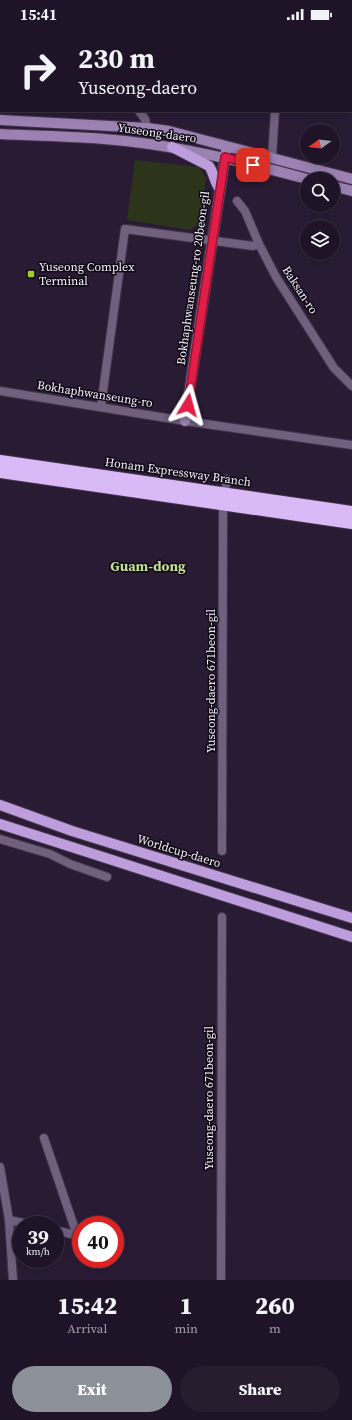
<!DOCTYPE html>
<style>
body{margin:0;font-family:"Source Serif 4",serif;background:#271d2f;color:#f1f3f6;height:100vh;display:flex;flex-direction:column;font-size:15px;white-space:nowrap}
*{box-sizing:border-box;margin:0}
p{font-size:13px;color:#a19ea7}
.icon{flex:none;width:22px;height:22px;fill:none;stroke:currentColor;stroke-width:2;stroke-linecap:round;stroke-linejoin:round}
.map{position:relative;height:1252px;overflow:hidden}
.details{display:flex;flex-direction:column;background:#1f1427;flex:1}
.details>*{flex:none}
.banner{position:absolute;left:0px;top:0px;width:352px;height:84px;box-shadow:0 2px 10px #0003,0 0 0 1px #3c3344;background:#1f1427;color:#f1f3f6;overflow:hidden}
.needle{width:26px;rotate:255deg}
.buttons{position:absolute;left:300px;top:96px;display:grid;gap:8px}
.buttons a{display:grid;place-items:center;width:40px;height:40px;border-radius:50%;background:#1f1427;box-shadow:0 2px 10px #0003,0 0 0 1px #3c3344;font-size:20px}
.speed{position:absolute;left:12px;top:1188px;display:flex;gap:8px;font-size:20px;font-weight:700;text-align:center}
.speed>*{display:grid;place-content:center;width:52px;height:52px;border-radius:50%;background:#1f1427;box-shadow:0 2px 10px #0003,0 0 0 1px #3c3344;line-height:1}
.speed small{font-size:10px;font-weight:400}
.speed .limit{border:6px solid #d22;background:#fff;color:#111}
.pin{position:absolute;display:grid;place-items:center;width:34px;height:34px;color:#fff;margin:-17px;border-radius:8px;box-shadow:0 2px 6px #0006}
.me{position:absolute;width:44px;margin:-22px;rotate:8deg;stroke-linejoin:round;filter:drop-shadow(0 0 3px #0008)}
.turn{display:flex;align-items:center;gap:14px;height:84px;padding:0 12px;font-size:18px}
.turn .icon{width:52px;height:52px;stroke-width:2.5}
.turn b{display:block;font-size:28px;line-height:34px}
.eta{display:flex;justify-content:space-evenly;align-items:center;height:68px;text-align:center}
.eta b{font-size:24px;font-weight:800;line-height:28px}
.action{display:flex;gap:8px;margin-top:auto;padding:8px 12px}
.action a{flex:1;height:46px;border-radius:24px;background:#8c9099;color:#fff;font-size:16px;font-weight:800;line-height:46px;text-align:center}
.action a+a{background:#271d2f;color:#f1f3f6}
.status{display:flex;justify-content:space-between;align-items:center;height:28px;padding:0 20px;background:#1f1427;direction:ltr}
.status svg{height:11px;fill:currentColor}
.map>svg:first-child{display:block}
.green{fill:#2c351a}
.lines{fill:none;stroke-linecap:round;stroke-linejoin:round}
.street-casing{stroke:#42354c;stroke-width:10}
.secondary-casing{stroke:#42354c;stroke-width:12}
.primary-casing{stroke:#42354c;stroke-width:12}
.highway-casing{stroke:#42354c;stroke-width:14}
.street{stroke:#70607e;stroke-width:8}
.secondary{stroke:#9c82b3;stroke-width:10}
.primary{stroke:#be9ddc;stroke-width:10}
.highway{stroke:#dabaf6;stroke-width:12}
.route-casing{stroke:#92132f;stroke-width:10}
.route{stroke:#e11d48;stroke-width:7}
.poi-dot{fill:#a0ca2c;stroke:#0f0914;stroke-width:1.5}
.labels{text-anchor:middle;stroke-width:3;stroke-linejoin:round;paint-order:stroke}
.street-label{font-size:12px;fill:#f7f0fe;stroke:#0f0914}
.poi-label{font-size:12px;fill:#f7f0fe;stroke:#0f0914;text-anchor:start}
.quarter-label{font-size:14px;font-weight:bold;fill:#c4de95;stroke:#0f0914}
</style>
<div class="status"><b>15:41</b><svg viewBox="0 0 49 12"><path d="M0 12V9h3v3zM5 12V6h3v6zM10 12V3h3v9zM15 12V0h3v12zM26 1h20v11H26zM47 4h2v5h-2z"/></svg></div>
<div class="map">
<svg width="352" height="1252" viewBox="0 0 352 1252">
<rect width="100%" height="100%" fill="#291b34"/>
<path class="green" d="M 135,132 L 199,139 L 206,150 L 199,195 L 190,202 L 127,192 Z"/>
<g class="lines">
<defs>
<g id="street">
<path d="M 57,1 L 57,0"/>
<path d="M 139,1 L 139,0"/>
<path d="M 280,1 L 280,0"/>
<path d="M 0,9 L 1,9"/>
<path d="M 351,49 L 352,49"/>
<path d="M 139,83 L 145,91 L 147,100"/>
<path d="M 272,129 L 275,83"/>
<path d="M 237,173 L 245,183 L 259,216 L 276,249 L 334,340 L 352,358"/>
<path d="M 0,363 L 185,393 L 352,417"/>
<path d="M 101,378 L 125,201 L 253,218 L 259,216"/>
<path d="M 226,457 L 226,451"/>
<path d="M 0,811 L 50,826 L 70,836 L 107,849"/>
<path d="M 222,823 L 223,482"/>
<path d="M 44,1110 L 77,1207"/>
<path d="M 0,1139 L 9,1192 L 13,1252"/>
<path d="M 9,1192 L 33,1197"/>
<path d="M 55,1202 L 79,1208"/>
<path d="M 221,1252 L 222,889"/>
</g>
<g id="secondary">
<path d="M 0,92 L 147,100 L 169,103 L 352,151"/>
<path d="M 0,106 C 35,108 69,108 104,111 C 173,116 240,133 307,151"/>
<path d="M 333,158 L 352,163"/>
<path d="M 185,393 L 226,123"/>
</g>
<g id="primary">
<path d="M 172,119 L 209,138 C 214,145 214,154 220,161"/>
<path d="M 0,777 L 72,803 L 352,890"/>
<path d="M 0,796 L 352,909"/>
</g>
<g id="highway">
<path d="M 0,433 L 352,484"/>
<path d="M 0,444 L 352,495"/>
</g>
</defs>
<use href="#street" class="street-casing"/>
<use href="#secondary" class="secondary-casing"/>
<use href="#primary" class="primary-casing"/>
<use href="#highway" class="highway-casing"/>
<use href="#street" class="street"/>
<use href="#secondary" class="secondary"/>
<use href="#primary" class="primary"/>
<use href="#highway" class="highway"/>
</g>
<g class="lines">
<defs>
<path id="route" d="M 188,377 L 225,129 L 253,137"/>
</defs>
<use href="#route" class="route-casing"/>
<use href="#route" class="route"/>
</g>
<rect class="poi-dot" x="27" y="242" width="8" height="8" rx="2"/>
<g class="labels">
<g class="street-label">
<text transform="translate(157 105) rotate(8)" y="4">Yuseong-daero</text>
<text transform="translate(193 250) rotate(-82)" y="4">Bokhaphwanseung-ro 20beon-gil</text>
<text transform="translate(300 262) rotate(57)" y="4">Baksan-ro</text>
<text transform="translate(95 366) rotate(9)" y="4">Bokhaphwanseung-ro</text>
<text transform="translate(178 444) rotate(8)" y="4">Honam Expressway Branch</text>
<text transform="translate(211 653) rotate(-90)" y="4">Yuseong-daero 671beon-gil</text>
<text transform="translate(179 823) rotate(17)" y="4">Worldcup-daero</text>
<text transform="translate(209 1070) rotate(-90)" y="4">Yuseong-daero 671beon-gil</text>
</g>
<g class="poi-label">
<text x="39" y="243">Yuseong Complex<tspan x="39" dy="14">Terminal</tspan></text>
</g>
<g class="quarter-label">
<text x="148" y="543">Guam-dong</text>
</g>
</g>
</svg>
<div class="buttons">
<a><svg class="needle" viewBox="-14 -14 28 28"><path d="M0-13l5 13h-10z" fill="#e53935"/><path d="M0 13l5-13h-10z" fill="#a19ea7"/></svg></a>
<a><svg class="icon" aria-label="search" viewBox="0 0 24 24"><circle cx="10" cy="10" r="6"/><path d="M15 15l6 6"/></svg></a>
<a><svg class="icon" aria-label="layers" viewBox="0 0 24 24"><path d="M12 4l9 5-9 5-9-5zM3 14l9 5 9-5"/></svg></a>
</div>
<div class="speed"><div>39<small>km/h</small></div><div class="limit">40</div></div>
<div class="pin" style="left:253px;top:137px;background:#d93025"><svg class="icon" aria-label="arrive" viewBox="0 0 24 24"><path d="M6 21V4h12l-3 4 3 4H6"/></svg></div>
<svg class="me" style="left:188px;top:377px" viewBox="-20 -20 40 40"><path d="M0-17L14 15 0 8-14 15z" fill="#e11d48" stroke="#fff" stroke-width="4"/></svg>
<div class="banner">
<div class="turn"><svg class="icon" aria-label="right" viewBox="0 0 24 24"><path d="M7 20v-9h11M14 6l5 5-5 5"/></svg><div><b>230 m</b>Yuseong-daero</div></div>
</div>
</div>
<section class="details">
<div class="eta">
<div><b>15:42</b><p>Arrival</p></div>
<div><b>1</b><p>min</p></div>
<div><b>260</b><p>m</p></div>
</div>
<div class="action"><a>Exit</a><a>Share</a></div>
</section>
